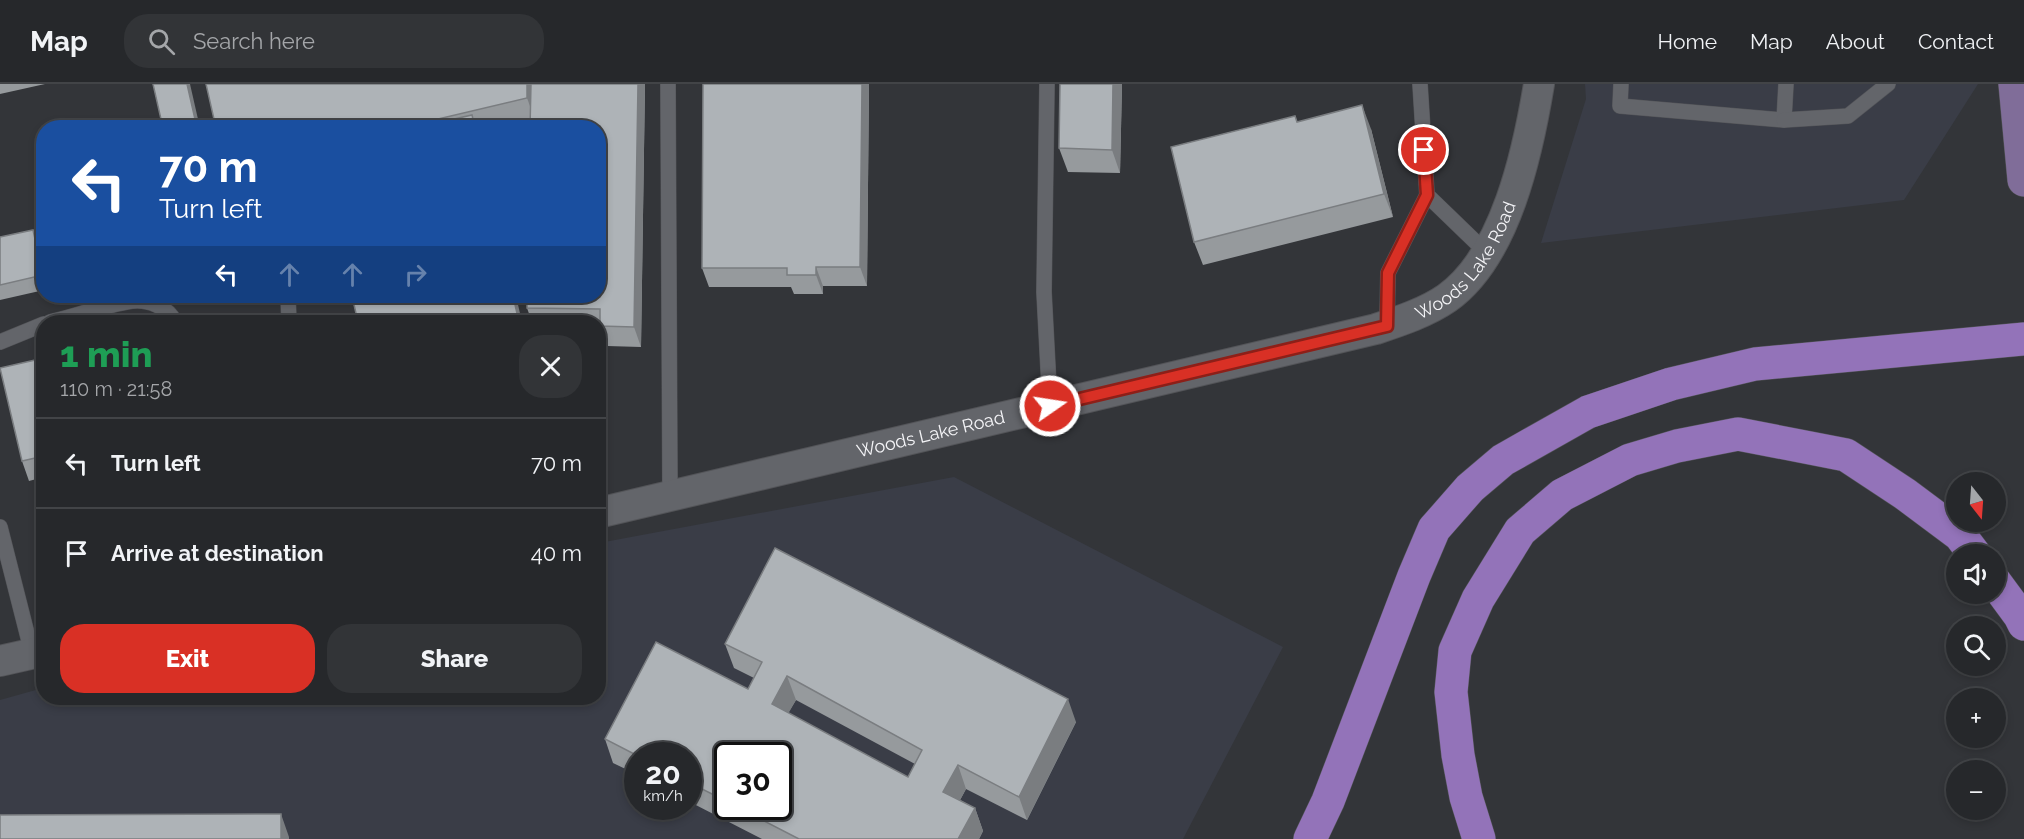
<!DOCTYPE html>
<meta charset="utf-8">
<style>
body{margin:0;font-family:Raleway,sans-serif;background:#323437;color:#f1f3f6;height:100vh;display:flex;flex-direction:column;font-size:22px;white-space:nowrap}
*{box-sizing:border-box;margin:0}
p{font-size:20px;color:#a4a6a9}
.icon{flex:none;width:33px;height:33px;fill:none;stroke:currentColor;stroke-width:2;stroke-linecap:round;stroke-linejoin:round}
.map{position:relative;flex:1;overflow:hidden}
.drawer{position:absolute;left:36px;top:231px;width:570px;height:390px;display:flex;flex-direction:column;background:#26282b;border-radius:24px;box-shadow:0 3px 9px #0003,0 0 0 2px #424447}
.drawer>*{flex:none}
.guide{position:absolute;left:36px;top:36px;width:570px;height:183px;border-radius:24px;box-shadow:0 3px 9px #0003,0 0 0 2px #424447;background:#1a4fa0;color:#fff;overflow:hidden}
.needle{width:39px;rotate:163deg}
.controls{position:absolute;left:1946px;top:388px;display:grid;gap:12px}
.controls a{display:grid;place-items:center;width:60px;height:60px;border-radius:50%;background:#26282b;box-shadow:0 3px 9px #0003,0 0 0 2px #424447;font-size:30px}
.speed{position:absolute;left:624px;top:658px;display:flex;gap:12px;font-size:30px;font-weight:700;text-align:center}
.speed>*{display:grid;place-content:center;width:78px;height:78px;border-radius:50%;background:#26282b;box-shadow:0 3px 9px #0003,0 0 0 2px #424447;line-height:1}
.speed small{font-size:15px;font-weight:400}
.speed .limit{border:3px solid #111;border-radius:9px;background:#fff;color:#111}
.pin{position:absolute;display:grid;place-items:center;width:51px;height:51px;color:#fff;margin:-26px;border:3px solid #fff;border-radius:50%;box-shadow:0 2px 6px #0007}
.me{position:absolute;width:66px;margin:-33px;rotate:77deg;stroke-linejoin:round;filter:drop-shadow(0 0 4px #0008)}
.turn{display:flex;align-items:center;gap:21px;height:126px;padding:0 24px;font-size:27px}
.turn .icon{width:78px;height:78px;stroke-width:2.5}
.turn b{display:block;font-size:42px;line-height:51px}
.lanes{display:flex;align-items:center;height:57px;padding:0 24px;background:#0003;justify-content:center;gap:30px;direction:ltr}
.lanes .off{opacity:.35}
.round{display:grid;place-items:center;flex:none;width:63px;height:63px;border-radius:24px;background:#323437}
.overview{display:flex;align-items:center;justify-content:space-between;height:102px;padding:0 24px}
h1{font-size:36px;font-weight:800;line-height:45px;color:#1e9e55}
.action{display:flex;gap:12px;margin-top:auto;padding:12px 24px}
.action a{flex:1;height:69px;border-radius:24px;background:#d93025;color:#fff;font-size:24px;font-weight:800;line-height:69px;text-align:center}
.action a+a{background:#323437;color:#f1f3f6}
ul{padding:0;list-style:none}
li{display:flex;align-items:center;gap:18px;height:90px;padding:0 24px;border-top:2px solid #424447}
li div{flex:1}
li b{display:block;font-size:22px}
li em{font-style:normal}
header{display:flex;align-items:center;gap:36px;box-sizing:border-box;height:84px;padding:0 30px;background:#26282b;border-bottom:2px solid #424447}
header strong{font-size:28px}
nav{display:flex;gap:33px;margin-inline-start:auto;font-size:21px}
.search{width:420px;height:54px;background:#323437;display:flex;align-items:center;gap:15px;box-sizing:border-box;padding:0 21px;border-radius:24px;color:#a4a6a9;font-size:22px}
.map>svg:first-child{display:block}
.built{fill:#3a3d47;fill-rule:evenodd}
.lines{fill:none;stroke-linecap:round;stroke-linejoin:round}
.service-casing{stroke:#535458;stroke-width:16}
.minor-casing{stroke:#535458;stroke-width:32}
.primary-casing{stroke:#535458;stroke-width:34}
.motorway-casing{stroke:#535458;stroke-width:34}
.service{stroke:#63656a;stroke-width:15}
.minor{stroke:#63656a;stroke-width:30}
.primary{stroke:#806d99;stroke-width:33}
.motorway{stroke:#9373b9;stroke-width:33}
.wall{fill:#969a9d;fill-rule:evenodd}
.shaded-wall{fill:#7a7d80}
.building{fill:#aeb3b7;stroke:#7a7d80;stroke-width:1.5;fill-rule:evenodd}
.route-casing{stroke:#8d1f18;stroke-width:15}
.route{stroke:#d93025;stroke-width:10}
.labels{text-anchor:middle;stroke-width:6;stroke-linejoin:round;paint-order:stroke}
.street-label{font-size:18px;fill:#f4f4f7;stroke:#1c1c1e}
</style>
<header>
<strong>Map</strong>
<div class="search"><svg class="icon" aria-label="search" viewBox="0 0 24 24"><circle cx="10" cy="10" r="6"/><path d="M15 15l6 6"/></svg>Search here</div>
<nav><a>Home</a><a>Map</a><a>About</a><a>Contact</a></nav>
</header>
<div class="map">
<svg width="2024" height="755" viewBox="0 0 2024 755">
<rect width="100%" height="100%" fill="#333539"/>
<g class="built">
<path d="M 1585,0 L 1978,0 L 1904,116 L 1541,159 L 1586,15 Z"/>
<path d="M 954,393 L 1283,563 L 1183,755 L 0,755 L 0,616 L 43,604 L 44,614 L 598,614 L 599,459 ZM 638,672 L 688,672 L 688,723 L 638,723 ZM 728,672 L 778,672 L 778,723 L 728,723 Z"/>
</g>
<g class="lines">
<defs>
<g id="service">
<path d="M 668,0 L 670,411"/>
<path d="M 1047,0 L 1044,208 L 1050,322"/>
<path d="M 1420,0 L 1427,111 L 1487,169"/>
<path d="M 1621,0 L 1620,22 L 1784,36 L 1786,0"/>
<path d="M 1784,36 L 1848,32 L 1888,0"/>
<path d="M 288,212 L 289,238"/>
<path d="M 50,238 C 76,232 105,221 132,217 C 148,215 168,223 175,238"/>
<path d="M 1387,242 L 1388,189 L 1427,111"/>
<path d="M 0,258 L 44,240"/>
<path d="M 0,443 L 32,569"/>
</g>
<g id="minor">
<path id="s1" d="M 598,429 L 1376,245 C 1400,237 1427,228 1447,214 C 1506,172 1528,67 1539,0"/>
<path d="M 0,577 L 44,567"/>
</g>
<path id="primary" d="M 2015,0 L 2024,96"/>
<g id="motorway">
<path d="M 1995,498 L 2020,532 L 2024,540"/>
<path d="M 1310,755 L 1328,717 L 1414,492 L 1434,445 L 1470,404 L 1503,376 L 1588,328 L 1671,300 L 1755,280 L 2024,255"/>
<path d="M 1479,755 L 1466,713 L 1458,671 L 1451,608 L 1455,567 L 1478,515 L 1520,447 L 1562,411 L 1630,376 L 1677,362 L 1738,350 L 1846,371 L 1905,410 L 1960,451 L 1975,471"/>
</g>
</defs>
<use href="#service" class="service-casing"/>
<use href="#minor" class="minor-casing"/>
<use href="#primary" class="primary-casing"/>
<use href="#motorway" class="motorway-casing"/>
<use href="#service" class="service"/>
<use href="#minor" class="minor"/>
<use href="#primary" class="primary"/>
<use href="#motorway" class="motorway"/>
</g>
<g class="wall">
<path d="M 0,0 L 45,0 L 0,10 Z"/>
<path d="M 206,0 L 645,0 L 641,263 L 607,262 L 600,244 L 598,244 L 598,238 L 532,238 L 527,224 L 530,34 L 488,44 L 216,44 Z"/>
<path d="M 703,0 L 869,0 L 867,202 L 823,202 L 823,210 L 794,210 L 791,203 L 709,203 L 702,184 Z"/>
<path d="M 1122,0 L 1120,89 L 1068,88 L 1059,64 Z"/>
<path d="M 1295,32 L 1297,37 L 1371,45 L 1393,133 L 1203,181 L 1194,158 Z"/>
<path d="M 33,146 L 38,159 L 44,184 L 44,206 L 0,216 L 0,153 Z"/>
<path d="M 44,274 L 44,393 L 29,397 L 22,377 Z"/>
<path d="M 725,560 L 1076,638 L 1027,736 L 966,705 L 960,716 L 975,724 L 983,747 L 979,755 L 762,755 L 688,717 L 688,672 L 638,672 L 638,691 L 613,679 L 605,655 L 748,605 L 754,594 L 734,584 ZM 796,616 L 915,680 L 908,693 L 788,629 ZM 728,672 L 778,723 L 728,723 Z"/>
</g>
<g class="shaded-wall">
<path d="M 187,0 L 190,0 L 200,44 L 197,44 Z"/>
<path d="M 527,0 L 534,0 L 534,33 L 527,14 Z"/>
<path d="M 638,0 L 645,0 L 641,263 L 634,243 Z"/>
<path d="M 862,0 L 869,0 L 867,202 L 860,183 Z"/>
<path d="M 1113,0 L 1122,0 L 1120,89 L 1112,66 Z"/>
<path d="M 1362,21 L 1371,45 L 1393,133 L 1384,110 Z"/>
<path d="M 33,146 L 38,159 L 44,184 L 44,192 Z"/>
<path d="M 816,183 L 823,202 L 823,210 L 816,191 Z"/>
<path d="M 513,212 L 516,212 L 522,238 L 519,238 Z"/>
<path d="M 787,592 L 796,616 L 780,644 L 772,620 Z"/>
<path d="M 1068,615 L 1076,638 L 1027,736 L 1019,713 Z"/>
<path d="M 958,681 L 966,705 L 952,731 L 943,708 Z"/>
<path d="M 975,724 L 983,747 L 979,755 L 958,755 Z"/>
<path d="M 281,730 L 289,753 L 289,755 L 281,755 Z"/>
</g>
<g class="building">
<path d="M 153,0 L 187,0 L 197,44 L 163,44 Z"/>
<path d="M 206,0 L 527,0 L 527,14 L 400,44 L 216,44 Z"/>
<path d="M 531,0 L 638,0 L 634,243 L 600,242 L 600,225 L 527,224 L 527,212 L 598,212 L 598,44 L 530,44 Z"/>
<path d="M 703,0 L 862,0 L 860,183 L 816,183 L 816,191 L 787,191 L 787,184 L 702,184 Z"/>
<path d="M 1060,0 L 1113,0 L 1112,66 L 1059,64 Z"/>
<path d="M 1362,21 L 1384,110 L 1194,158 L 1171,63 L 1295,32 L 1297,38 Z"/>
<path d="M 472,31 L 475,44 L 415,44 Z"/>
<path d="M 33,146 L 43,191 L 0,201 L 0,153 Z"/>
<path d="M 352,212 L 513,212 L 519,238 L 358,238 Z"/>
<path d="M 44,274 L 44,372 L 22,377 L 0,284 Z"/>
<path d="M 775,464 L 1068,615 L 1019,713 L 958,681 L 943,708 L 975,724 L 958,755 L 799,755 L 737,723 L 778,723 L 778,672 L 728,672 L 728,718 L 688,698 L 688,672 L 638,672 L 605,655 L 656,558 L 748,605 L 762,578 L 725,560 ZM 787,592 L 922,666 L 908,693 L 772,620 Z"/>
<path d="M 281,730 L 281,755 L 0,755 L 0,731 Z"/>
</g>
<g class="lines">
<defs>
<path id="route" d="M 1050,322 L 1387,242 L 1388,189 L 1427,111 L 1424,66"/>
</defs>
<use href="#route" class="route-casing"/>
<use href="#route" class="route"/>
</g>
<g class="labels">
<g class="street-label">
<text dy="6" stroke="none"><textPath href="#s1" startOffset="918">Woods Lake Road</textPath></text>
<text dy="6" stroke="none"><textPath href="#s1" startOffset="342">Woods Lake Road</textPath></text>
</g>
</g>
</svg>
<div class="controls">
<a><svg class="needle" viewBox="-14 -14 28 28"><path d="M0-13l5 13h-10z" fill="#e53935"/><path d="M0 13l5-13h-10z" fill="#a4a6a9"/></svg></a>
<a><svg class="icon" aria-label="sound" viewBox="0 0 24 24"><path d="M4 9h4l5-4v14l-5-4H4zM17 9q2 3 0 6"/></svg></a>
<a><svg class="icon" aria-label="search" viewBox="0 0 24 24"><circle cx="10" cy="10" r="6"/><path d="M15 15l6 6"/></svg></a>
<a>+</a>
<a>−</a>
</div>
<div class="speed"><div>20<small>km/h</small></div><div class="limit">30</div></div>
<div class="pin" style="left:1424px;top:66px;background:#d93025"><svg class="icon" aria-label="arrive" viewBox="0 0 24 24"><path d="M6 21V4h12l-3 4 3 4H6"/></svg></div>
<svg class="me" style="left:1050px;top:322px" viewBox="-20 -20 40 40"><circle r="17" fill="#d93025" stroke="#fff" stroke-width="3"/><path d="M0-11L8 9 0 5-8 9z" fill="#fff"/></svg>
<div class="guide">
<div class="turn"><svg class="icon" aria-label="left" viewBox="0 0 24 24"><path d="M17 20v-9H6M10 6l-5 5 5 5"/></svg><div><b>70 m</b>Turn left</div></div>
<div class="lanes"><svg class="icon" aria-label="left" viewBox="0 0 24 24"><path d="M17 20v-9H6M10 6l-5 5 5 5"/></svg><svg class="icon off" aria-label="ahead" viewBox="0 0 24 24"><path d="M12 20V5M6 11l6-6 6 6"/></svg><svg class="icon off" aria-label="ahead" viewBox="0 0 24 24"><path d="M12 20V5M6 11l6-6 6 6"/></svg><svg class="icon off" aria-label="right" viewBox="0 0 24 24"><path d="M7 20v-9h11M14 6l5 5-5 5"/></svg></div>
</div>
<section class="drawer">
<div class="overview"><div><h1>1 min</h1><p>110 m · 21:58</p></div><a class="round"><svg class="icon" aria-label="close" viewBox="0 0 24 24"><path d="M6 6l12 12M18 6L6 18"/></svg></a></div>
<ul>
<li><svg class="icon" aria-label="left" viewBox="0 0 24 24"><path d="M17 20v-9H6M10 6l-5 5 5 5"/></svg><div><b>Turn left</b></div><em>70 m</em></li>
<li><svg class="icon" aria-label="arrive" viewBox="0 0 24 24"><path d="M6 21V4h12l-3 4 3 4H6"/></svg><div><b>Arrive at destination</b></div><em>40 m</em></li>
</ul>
<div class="action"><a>Exit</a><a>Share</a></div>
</section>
</div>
